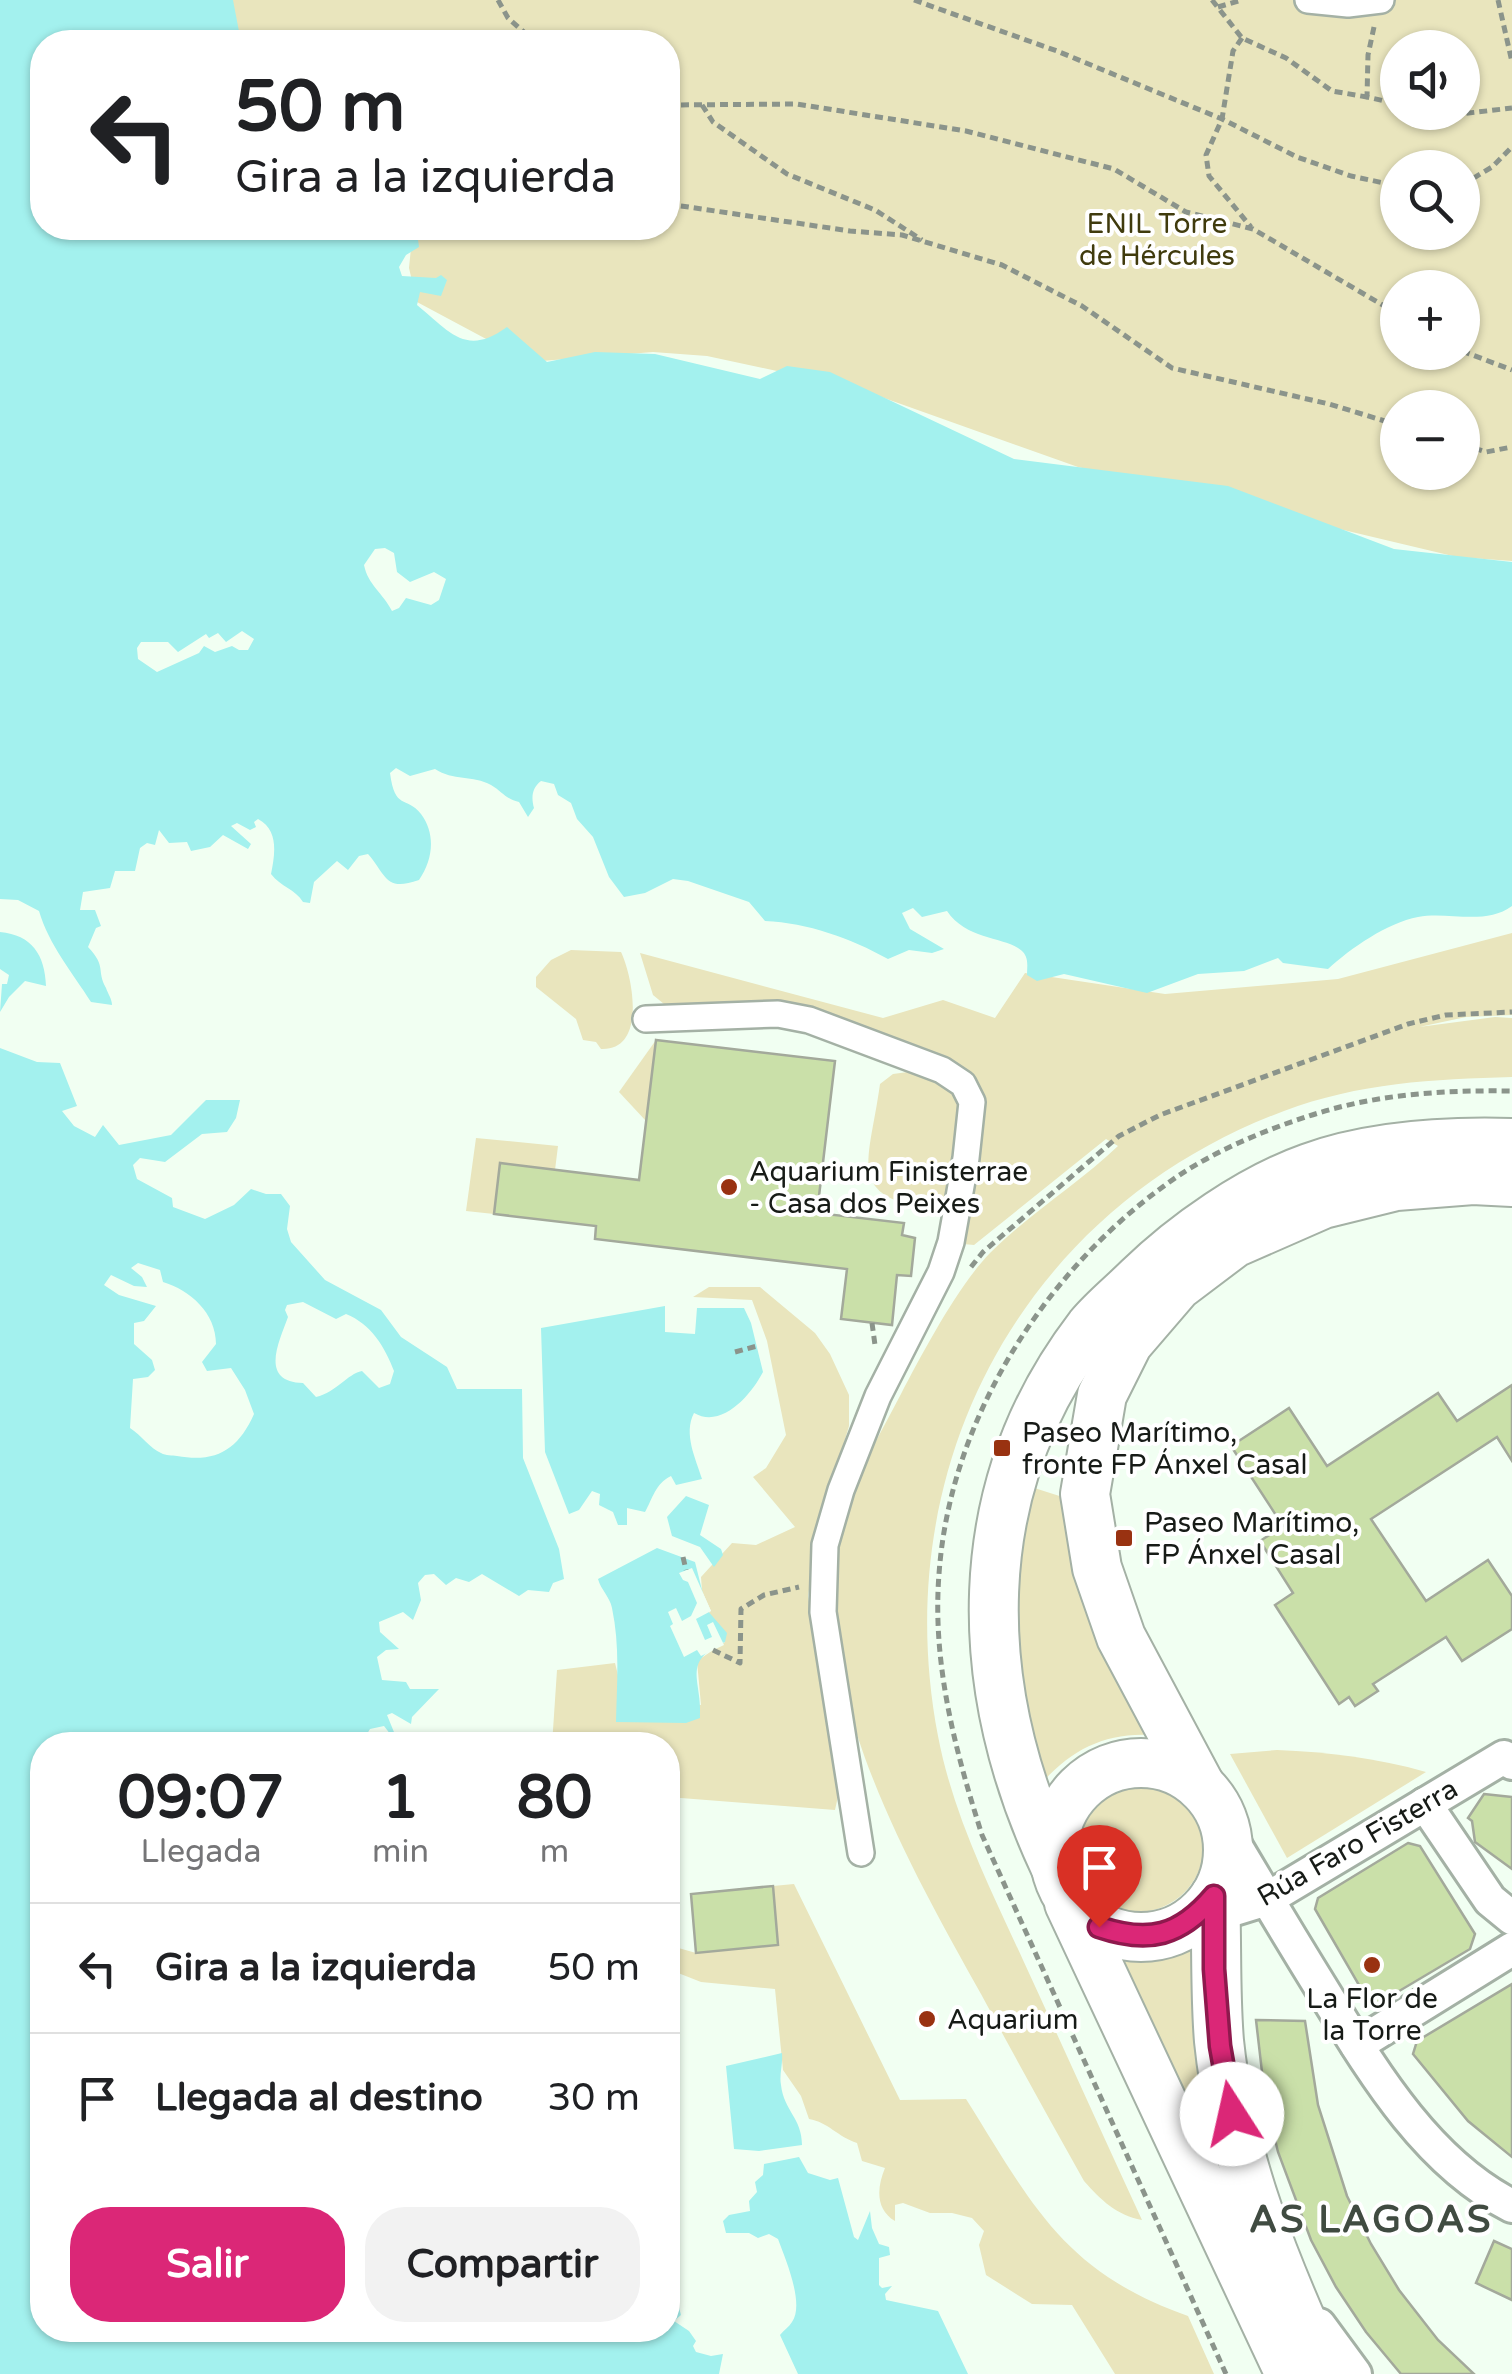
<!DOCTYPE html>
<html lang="es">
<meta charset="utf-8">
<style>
body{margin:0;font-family:"Varela Round",sans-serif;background:#f2f2f2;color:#202124;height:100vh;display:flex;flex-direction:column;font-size:38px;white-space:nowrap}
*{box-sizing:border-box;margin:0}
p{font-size:32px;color:#757577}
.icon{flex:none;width:55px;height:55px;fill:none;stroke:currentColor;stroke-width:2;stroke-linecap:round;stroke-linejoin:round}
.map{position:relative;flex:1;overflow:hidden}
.sheet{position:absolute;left:30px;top:1732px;width:650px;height:610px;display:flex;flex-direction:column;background:#fff;border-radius:40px;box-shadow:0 2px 8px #0004}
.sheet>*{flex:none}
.hud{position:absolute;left:30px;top:30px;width:650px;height:210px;border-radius:40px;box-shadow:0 2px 8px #0004;background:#fff;color:#202124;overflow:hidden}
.controls{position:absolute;left:1380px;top:30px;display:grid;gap:20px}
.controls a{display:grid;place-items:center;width:100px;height:100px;border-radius:50%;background:#fff;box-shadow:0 2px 8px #0004;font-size:50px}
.pin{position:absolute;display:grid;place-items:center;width:85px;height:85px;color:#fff;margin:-102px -42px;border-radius:50% 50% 50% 0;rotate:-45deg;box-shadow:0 0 10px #0007}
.pin .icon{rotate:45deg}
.me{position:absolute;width:110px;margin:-55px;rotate:350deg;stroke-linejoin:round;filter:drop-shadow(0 0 8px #0008)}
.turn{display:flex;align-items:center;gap:35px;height:210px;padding:0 40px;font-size:45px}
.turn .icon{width:130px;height:130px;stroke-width:2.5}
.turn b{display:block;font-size:70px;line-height:85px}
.eta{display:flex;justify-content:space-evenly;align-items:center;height:170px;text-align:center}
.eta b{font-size:60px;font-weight:700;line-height:70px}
.action{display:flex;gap:20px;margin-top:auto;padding:20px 40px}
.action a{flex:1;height:115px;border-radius:40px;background:#db2777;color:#fff;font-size:40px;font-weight:700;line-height:115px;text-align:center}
.action a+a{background:#f2f2f2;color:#202124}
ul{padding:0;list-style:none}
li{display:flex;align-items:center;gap:30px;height:130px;padding:0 40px;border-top:2px solid #e0e0e0}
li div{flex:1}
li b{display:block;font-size:38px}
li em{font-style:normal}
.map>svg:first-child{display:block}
.green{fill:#e9e5bd;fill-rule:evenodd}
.water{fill:#a3f1ee;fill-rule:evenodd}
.pier{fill:#f1fff2}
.building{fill:#cae0a9;stroke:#a3a99b;stroke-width:2.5}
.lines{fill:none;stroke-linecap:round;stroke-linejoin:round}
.pedestrian-casing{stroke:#a4b1a5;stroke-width:30}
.minor-casing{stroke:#a4b1a5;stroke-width:38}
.secondary-casing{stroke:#a4b1a5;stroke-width:52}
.path{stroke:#8b948b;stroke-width:5;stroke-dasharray:8 5;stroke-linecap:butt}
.pedestrian{stroke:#fff;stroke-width:25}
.minor{stroke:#fff;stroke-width:32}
.secondary{stroke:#fff;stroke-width:48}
.route-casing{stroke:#8e194d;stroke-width:25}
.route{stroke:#db2777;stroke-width:18}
.poi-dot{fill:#993211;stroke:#fff;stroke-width:4}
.labels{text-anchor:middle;stroke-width:8;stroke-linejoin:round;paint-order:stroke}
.park-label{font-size:28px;fill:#403b0d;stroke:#fff}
.poi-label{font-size:28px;fill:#171b17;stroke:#fff;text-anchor:start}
.street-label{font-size:28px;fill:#171b17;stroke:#fff}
.district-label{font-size:38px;font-weight:bold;letter-spacing:2.5px;fill:#404b41;stroke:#fff}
</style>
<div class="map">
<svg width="1512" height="2374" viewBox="0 0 1512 2374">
<rect width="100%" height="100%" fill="#f1fff2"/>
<g class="green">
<path d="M 229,0 L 1512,0 L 1512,561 L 1457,557 L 1078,467 L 856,388 L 707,356 L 653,352 L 529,362 L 417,302 L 409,268 L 413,228 L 668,228 L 668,42 L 242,42 L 226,15 ZM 1398,48 L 1462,48 L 1462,112 L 1398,112 ZM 1398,168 L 1462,168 L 1462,232 L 1398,232 ZM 1398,288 L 1462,288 L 1462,352 L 1398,352 ZM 1398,408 L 1462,408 L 1462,472 L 1398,472 Z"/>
<path d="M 1512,933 L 1512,1015 L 1466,1017 L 1419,1027 L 1495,1017 L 1512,1018 L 1512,1077 C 1434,1079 1358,1083 1284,1111 C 1024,1208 886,1465 938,1736 C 953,1815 990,1888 1023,1960 C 1063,2047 1102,2133 1142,2220 C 1116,2215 1101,2200 1084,2181 C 1049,2119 1015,2057 981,1994 C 910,1866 813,1699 836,1547 C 845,1493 876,1442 901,1394 C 923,1352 958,1286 990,1253 C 1029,1214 1078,1184 1118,1146 L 1106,1139 L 974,1245 L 963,1244 L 983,1105 L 978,1081 L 962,1068 L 925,1048 L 822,1015 L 664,1004 L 653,995 L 640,953 L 883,1018 L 943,1000 L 995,1018 L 1025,973 L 1165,994 L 1338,979 Z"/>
<path d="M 571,950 L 621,952 C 633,977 647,1051 601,1049 L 596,1042 L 583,1040 L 576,1019 L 536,987 L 536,977 L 551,960 Z"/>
<path d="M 656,1040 L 646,1121 L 619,1092 Z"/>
<path d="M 908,1072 C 923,1077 949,1083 957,1100 C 965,1116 950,1191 947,1213 C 843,1197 868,1171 880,1084 L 893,1074 Z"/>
<path d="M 476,1138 L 558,1146 L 555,1170 L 500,1164 L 494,1214 L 466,1211 Z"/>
<path d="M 709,1287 L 760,1287 L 815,1333 L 830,1354 L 849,1395 L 849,1426 L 818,1531 L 808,1596 L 840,1787 L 835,1810 L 668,1797 L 668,1745 L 552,1745 L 557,1670 L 615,1663 L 619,1679 L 617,1694 L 701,1705 L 697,1661 L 725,1642 L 709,1612 L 711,1611 L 702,1591 L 701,1577 L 732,1543 L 756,1545 L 795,1527 L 753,1477 L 766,1468 L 786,1435 L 767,1341 L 752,1300 L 693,1297 Z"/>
<path d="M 1025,1485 L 1072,1500 L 1152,1735 C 1105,1732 1070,1750 1039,1786 L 1009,1674 Z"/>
<path d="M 1277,1750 C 1328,1752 1377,1758 1426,1772 L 1287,1858 L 1230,1754 Z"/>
<circle cx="1137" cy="1845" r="67"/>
<path d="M 794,1884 L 900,2100 L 966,2099 C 1032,2204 1063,2272 1188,2316 L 1214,2374 L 1115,2374 L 1072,2305 L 1032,2304 L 986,2275 L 979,2245 L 984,2231 L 972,2218 L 952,2213 L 930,2213 L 903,2203 L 895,2205 L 895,2221 C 875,2209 877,2187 885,2168 L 862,2161 L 857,2143 C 838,2137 828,2122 809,2119 L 801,2096 L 783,2070 L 775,1989 L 701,1982 L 668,1969 L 668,1945 L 696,1953 L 778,1945 L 773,1886 Z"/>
<path d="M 1201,1938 C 1204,2037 1207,2122 1232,2219 L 1113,1954 L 1159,1955 Z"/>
</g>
<g class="water">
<path d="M 0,0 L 233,0 L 241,42 L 42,42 L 42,228 L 434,228 L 432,234 L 417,232 L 419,247 L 406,255 L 399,267 L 402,276 L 436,278 L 441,275 L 447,280 L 441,296 L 420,292 L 417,305 C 450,332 466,357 507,327 L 547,362 L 595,352 L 655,354 L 760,379 L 787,366 L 830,372 L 1014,459 L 1228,486 L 1394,549 L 1512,562 L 1512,906 C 1485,926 1448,911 1418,917 C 1387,923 1351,948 1328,969 L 1283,963 L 1278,958 L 1244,971 L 1198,974 L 1147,993 L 1064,974 L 1037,981 L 1027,975 C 1027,967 1029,959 1023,952 C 1008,936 968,942 947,911 L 922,917 L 913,908 L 902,913 L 910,929 L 944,949 L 932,953 L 909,950 L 888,959 C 850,938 808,923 765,921 L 749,902 L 688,881 L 673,879 L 645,893 L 624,897 L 609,877 L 593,837 L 577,819 L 571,803 L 558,795 L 554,784 L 541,781 C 532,788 531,797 534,808 L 528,817 L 519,802 C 504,798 503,792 491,785 C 473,775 453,781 435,769 L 410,776 L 396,768 L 390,773 C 395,811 406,795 421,814 C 436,834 433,860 419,880 C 385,892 387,876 368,854 L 359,856 L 348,870 L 337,861 L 314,882 L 310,903 L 303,902 C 295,889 281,887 271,874 C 275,854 279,830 258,819 L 254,822 L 256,827 L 250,830 L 237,823 L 231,826 L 251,844 L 248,849 L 223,835 L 210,847 L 191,851 L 187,842 L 169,843 L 159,830 L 155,845 L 147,843 L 140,848 L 135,871 L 115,871 L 110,888 L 83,892 L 80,910 L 95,910 L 101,926 L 96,928 L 88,947 C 107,967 96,970 106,988 C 108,994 112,999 112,1005 L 91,1002 C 72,972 49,945 39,911 L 18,900 L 0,899 ZM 385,548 L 394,553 L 397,572 L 410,582 L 434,572 L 446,579 L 439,600 L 431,605 L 406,598 L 399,608 L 392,611 C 383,593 368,585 364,565 L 375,549 ZM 242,631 L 254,639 L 248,650 L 239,650 L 232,646 L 215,652 L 204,646 L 199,653 L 157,672 L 138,659 L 137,648 L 141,642 L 168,642 L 178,652 L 206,634 L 209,638 L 218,633 L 226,642 Z"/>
<path d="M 0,932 C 32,935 45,955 46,986 L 25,981 L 9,997 L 0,1012 L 2,984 L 7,984 L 9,975 L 0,969 Z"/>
<path d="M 0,1048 L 37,1062 L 60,1063 L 77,1106 L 62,1111 L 74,1126 L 95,1137 L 103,1125 L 119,1145 L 171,1135 L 206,1100 L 240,1100 L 236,1118 L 227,1132 L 202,1134 L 165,1162 L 140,1158 L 133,1165 L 137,1179 L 172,1198 L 173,1207 L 205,1219 L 234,1205 L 251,1189 L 266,1194 L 281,1194 L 290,1206 L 287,1229 L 291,1242 L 325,1280 L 381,1310 L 401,1337 L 447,1367 L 457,1389 L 522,1389 L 523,1458 L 559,1549 L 564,1579 L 553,1583 L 549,1592 L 528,1590 L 519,1596 L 482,1574 L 469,1582 L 456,1578 L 446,1585 L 434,1574 L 425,1575 L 418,1583 L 421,1600 L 413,1620 L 403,1612 L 379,1622 L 380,1632 L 399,1649 L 386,1650 L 377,1657 L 382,1680 L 406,1682 L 410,1689 L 439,1689 L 412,1717 L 411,1724 L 392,1713 L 387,1715 L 396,1737 L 394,1739 L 384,1726 L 370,1729 L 364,1739 L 367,1745 L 42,1745 L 42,2330 L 668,2330 L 668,2281 L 672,2280 L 681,2315 L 674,2321 L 689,2331 L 696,2341 L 693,2346 L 696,2352 L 711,2356 L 723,2354 L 719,2374 L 0,2374 ZM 138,1263 L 160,1270 L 163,1282 C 190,1290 216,1313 216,1344 L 202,1362 L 207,1371 L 231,1368 L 245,1390 L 254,1414 C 238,1450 216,1463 177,1456 C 172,1455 166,1456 161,1453 C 151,1449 141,1435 130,1428 L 133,1379 L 148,1377 L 155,1370 L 152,1360 L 134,1344 L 134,1323 L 144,1321 L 156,1306 L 119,1295 L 104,1285 L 111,1275 L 134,1286 L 147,1287 L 142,1277 L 131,1268 ZM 303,1302 L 336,1319 L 346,1314 C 371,1324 385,1347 394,1371 L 390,1384 L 379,1388 L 362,1371 C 347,1374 337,1392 316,1397 L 303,1383 C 258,1382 280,1340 288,1317 L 285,1310 L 287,1305 Z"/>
<path d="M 665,1306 L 665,1332 L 695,1334 L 697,1308 L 744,1308 L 751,1323 L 763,1372 C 751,1395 722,1429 694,1413 C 683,1434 696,1459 702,1479 L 676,1485 L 671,1476 C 655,1484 653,1498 645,1512 L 627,1508 L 627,1525 L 618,1525 L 613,1512 L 599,1505 L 600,1494 L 592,1491 L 579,1510 L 569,1514 L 545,1452 L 541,1328 Z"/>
<path d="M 686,1496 L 709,1505 L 700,1535 L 721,1549 L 723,1555 L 714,1567 L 700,1547 L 672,1536 L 667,1517 Z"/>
<path d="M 657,1548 L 695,1562 L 707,1610 L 727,1633 L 725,1642 C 680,1662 703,1680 700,1718 L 686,1723 L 616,1722 C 617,1683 620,1646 612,1608 C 610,1597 601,1590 598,1579 Z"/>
<path d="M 782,2053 C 783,2065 779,2075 781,2085 C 784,2111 802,2118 802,2145 L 759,2151 L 734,2149 L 726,2066 Z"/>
<path d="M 799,2157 L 808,2173 L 830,2180 L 838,2178 L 854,2237 L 858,2240 L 870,2211 L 872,2228 L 879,2244 L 889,2247 L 890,2255 L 879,2258 L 879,2285 L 882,2288 L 892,2286 L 885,2294 L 886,2300 L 938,2311 L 968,2374 L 798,2374 L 780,2335 C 784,2330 789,2327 792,2322 C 805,2304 785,2258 778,2239 L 769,2234 L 758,2238 L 749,2233 L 726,2233 L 723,2221 L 729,2215 L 750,2211 L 749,2201 L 757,2192 L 755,2182 L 763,2175 L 764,2164 Z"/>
</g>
<path class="pier" d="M 692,1568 L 711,1611 L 696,1619 L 705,1640 L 712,1637 L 707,1625 L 713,1622 L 724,1645 L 701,1656 L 697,1650 L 684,1657 L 670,1626 L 673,1624 L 668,1612 L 676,1608 L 682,1621 L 691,1616 L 697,1603 L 688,1582 L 683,1580 L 679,1573 Z"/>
<g class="building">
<path d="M 656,1040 L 835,1061 L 817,1213 L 904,1223 L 902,1235 L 915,1238 L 911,1276 L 897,1275 L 892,1325 L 841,1319 L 847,1269 L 595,1239 L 596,1226 L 494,1214 L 500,1163 L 639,1180 Z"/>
<path d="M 1512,1385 L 1512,1461 L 1497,1437 L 1371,1519 L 1426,1601 L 1488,1560 L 1512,1596 L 1512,1629 L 1462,1661 L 1446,1637 L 1373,1684 L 1378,1691 L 1355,1706 L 1349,1697 L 1339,1704 L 1275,1605 L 1293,1593 L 1260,1541 L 1283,1526 L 1231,1446 L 1289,1408 L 1327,1466 L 1438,1393 L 1457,1421 Z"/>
<path d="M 1484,1794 L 1512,1797 L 1512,1869 L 1475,1842 L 1472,1821 L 1468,1818 Z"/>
<path d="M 1408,1843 L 1420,1846 L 1475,1934 L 1470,1949 L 1379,2003 L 1367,1999 L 1315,1909 L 1318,1898 Z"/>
<path d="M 773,1886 L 778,1945 L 696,1953 L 691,1894 Z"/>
<path d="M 1512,1984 L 1512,2157 L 1468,2121 L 1413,2054 L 1417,2041 Z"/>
<path d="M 1256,2020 L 1305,2021 L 1318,2105 L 1347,2196 L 1371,2244 L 1399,2290 L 1438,2340 L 1474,2374 L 1401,2374 L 1366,2332 L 1336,2287 L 1311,2240 L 1278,2152 L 1265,2098 Z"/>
<path d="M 1494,2241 L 1512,2249 L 1512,2300 L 1476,2283 Z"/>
</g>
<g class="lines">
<defs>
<g id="pedestrian">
<path d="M 1308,0 L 1348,4 L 1381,0"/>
<path d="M 646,1019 L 778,1014 L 809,1020 L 942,1070 L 963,1084 L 972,1102 L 966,1158 L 951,1242 L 941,1272 L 878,1396 L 841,1490 L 825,1545 L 823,1612 L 861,1853"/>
</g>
<g id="minor">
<path d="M 1425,1804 L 1490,1900 L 1512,1918"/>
<path d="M 1225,1828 C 1258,1884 1291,1939 1325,1994 C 1373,2072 1427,2163 1512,2206"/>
<path d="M 1197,1917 L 1215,1915 L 1267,1899 L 1504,1757 L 1512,1763"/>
<path d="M 1357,2045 L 1512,1949"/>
<path d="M 1319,2325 L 1355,2374"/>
</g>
<g id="secondary">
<circle cx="1141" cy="1850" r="87"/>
<path d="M 1201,1787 L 1121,1637 L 1097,1568 L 1085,1494 L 1102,1395 L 1128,1343 L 1177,1286 L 1234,1243 L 1323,1204 L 1396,1186 L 1473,1180 L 1512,1182"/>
<path d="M 1055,1866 C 971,1687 965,1490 1090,1327 C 1104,1310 1123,1295 1139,1279 C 1184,1235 1250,1189 1309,1168 C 1373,1145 1445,1141 1512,1143"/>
<path d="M 1215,1896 C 1217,1945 1215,1993 1219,2041 C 1231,2159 1276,2267 1325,2374"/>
<path d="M 1069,1903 L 1290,2374"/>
</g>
</defs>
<use href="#pedestrian" class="pedestrian-casing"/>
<use href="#minor" class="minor-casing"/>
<use href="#secondary" class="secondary-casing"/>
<g class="path">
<path d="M 498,0 L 508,18 L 535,42"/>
<path d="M 914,0 L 1057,51 L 1222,119 L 1297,157 L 1351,176 L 1398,186"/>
<path d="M 1212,0 L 1242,38 L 1286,58 L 1332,91 L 1367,97"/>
<path d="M 1498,0 L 1512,62"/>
<path d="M 1218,7 L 1242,0"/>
<path d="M 1374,27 L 1368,55 L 1367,97 L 1398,104"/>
<path d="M 1242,38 L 1233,51 L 1222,119 L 1206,155 L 1209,176 L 1251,227"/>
<path d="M 668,105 L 797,104 L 966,131 L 1114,169 L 1186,212 L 1253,229 L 1398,314"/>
<path d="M 702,105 L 713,122 L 787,174 L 875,210 L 922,240"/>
<path d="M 1428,112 L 1443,116 L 1512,108"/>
<path d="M 1462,185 L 1492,167 L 1512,147"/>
<path d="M 668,204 L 850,231 L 902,235 L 1002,265 L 1082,306 L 1172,368 L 1329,404 L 1398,425"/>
<path d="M 1462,351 L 1512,370"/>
<path d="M 1462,444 L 1486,452 L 1512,447"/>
<path d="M 971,1267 L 983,1252 L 1119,1136 L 1160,1115 L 1408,1024 L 1446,1015 L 1512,1012"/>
<path d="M 872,1323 L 875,1345"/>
<path d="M 735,1352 L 757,1346"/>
<path d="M 683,1557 L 686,1570"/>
<path d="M 713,1650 L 740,1663 L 741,1609 L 764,1595 L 799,1587"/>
<path d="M 1226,2374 L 982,1835 C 955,1750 932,1663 939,1574 C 950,1416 1049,1264 1178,1176 C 1217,1150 1265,1130 1309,1116 C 1375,1094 1443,1090 1512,1091"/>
</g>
<use href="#pedestrian" class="pedestrian"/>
<use href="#minor" class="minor"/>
<use href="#secondary" class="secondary"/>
</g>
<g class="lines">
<defs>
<path id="route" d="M 1099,1927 C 1149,1944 1180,1936 1214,1896 L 1214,1969 L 1220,2046 L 1232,2114"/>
</defs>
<use href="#route" class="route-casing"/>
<use href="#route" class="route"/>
</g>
<g class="poi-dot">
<circle cx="729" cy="1187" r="10"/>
<rect x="992" y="1438" width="20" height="20" rx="5"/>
<rect x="1114" y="1528" width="20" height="20" rx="5"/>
<circle cx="1372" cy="1965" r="10"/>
<circle cx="927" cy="2019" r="10"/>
</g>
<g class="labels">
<g class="park-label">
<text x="1157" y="233">ENIL Torre<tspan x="1157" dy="32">de Hércules</tspan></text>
</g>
<g class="poi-label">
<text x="749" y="1181">Aquarium Finisterrae<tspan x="749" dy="32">- Casa dos Peixes</tspan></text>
<text x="1022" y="1442">Paseo Marítimo,<tspan x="1022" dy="32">fronte FP Ánxel Casal</tspan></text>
<text x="1144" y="1532">Paseo Marítimo,<tspan x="1144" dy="32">FP Ánxel Casal</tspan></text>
<text x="1372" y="2008" text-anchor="middle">La Flor de<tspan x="1372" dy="32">la Torre</tspan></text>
<text x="947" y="2029">Aquarium</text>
</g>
<g class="street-label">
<text transform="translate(1357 1842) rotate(-30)" y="10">Rúa Faro Fisterra</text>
</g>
<g class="district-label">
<text x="1371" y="2232">AS LAGOAS</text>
</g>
</g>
</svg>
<div class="controls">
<a><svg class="icon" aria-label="sound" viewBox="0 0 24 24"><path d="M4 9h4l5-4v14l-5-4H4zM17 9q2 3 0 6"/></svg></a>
<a><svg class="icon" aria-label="search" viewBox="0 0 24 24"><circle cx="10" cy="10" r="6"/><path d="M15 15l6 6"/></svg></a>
<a>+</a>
<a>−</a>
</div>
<div class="pin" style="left:1099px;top:1927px;background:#d93025"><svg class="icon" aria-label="arrive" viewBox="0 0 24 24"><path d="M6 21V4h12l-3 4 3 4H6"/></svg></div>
<svg class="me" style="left:1232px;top:2114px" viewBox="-20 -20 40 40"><circle r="19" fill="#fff"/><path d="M0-13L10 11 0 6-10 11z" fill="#db2777"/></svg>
<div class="hud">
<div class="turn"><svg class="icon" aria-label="left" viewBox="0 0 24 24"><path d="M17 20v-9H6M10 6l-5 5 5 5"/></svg><div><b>50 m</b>Gira a la izquierda</div></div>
</div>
<section class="sheet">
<div class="eta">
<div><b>09:07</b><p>Llegada</p></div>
<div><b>1</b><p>min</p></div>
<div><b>80</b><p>m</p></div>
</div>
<ul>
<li><svg class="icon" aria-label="left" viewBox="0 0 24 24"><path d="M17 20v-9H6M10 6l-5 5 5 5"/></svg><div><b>Gira a la izquierda</b></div><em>50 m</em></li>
<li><svg class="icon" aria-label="arrive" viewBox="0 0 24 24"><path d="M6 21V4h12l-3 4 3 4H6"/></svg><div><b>Llegada al destino</b></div><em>30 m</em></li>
</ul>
<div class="action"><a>Salir</a><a>Compartir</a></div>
</section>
</div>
